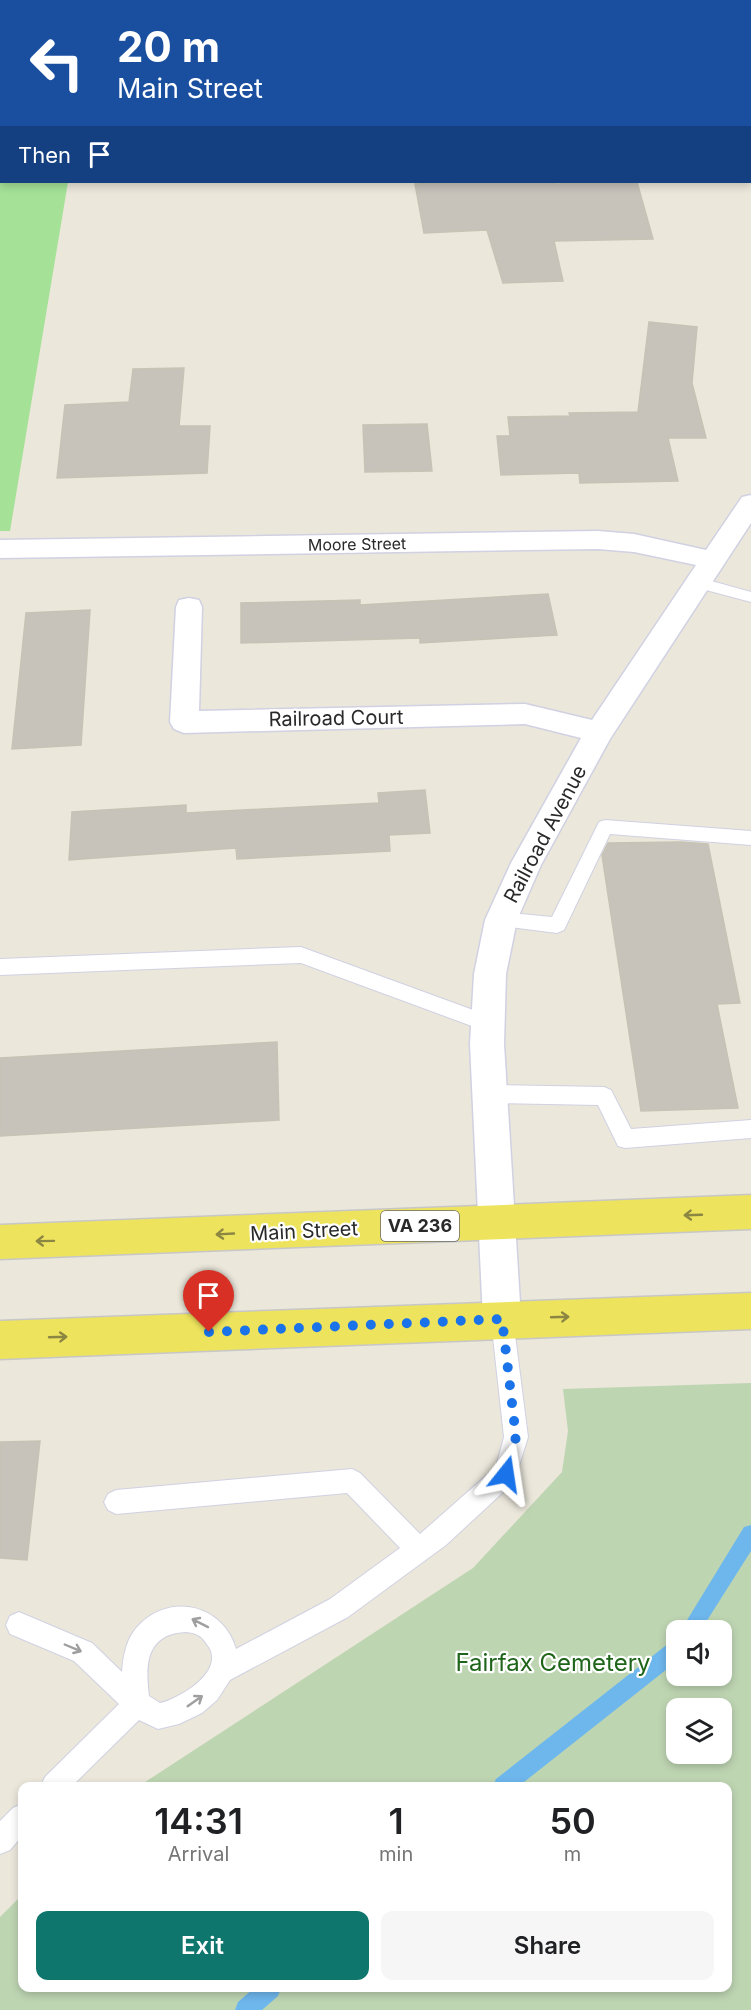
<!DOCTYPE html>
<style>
body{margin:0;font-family:Inter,sans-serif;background:#f6f6f6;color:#202124;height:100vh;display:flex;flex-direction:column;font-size:22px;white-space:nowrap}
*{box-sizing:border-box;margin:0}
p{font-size:20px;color:#757577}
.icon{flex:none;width:33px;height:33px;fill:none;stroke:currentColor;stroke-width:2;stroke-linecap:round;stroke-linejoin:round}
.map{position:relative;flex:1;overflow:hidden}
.drawer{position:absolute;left:18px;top:1782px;width:714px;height:210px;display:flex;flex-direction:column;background:#fff;border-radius:12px;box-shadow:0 3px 9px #0003}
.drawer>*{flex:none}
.hud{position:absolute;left:0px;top:0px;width:752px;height:183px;box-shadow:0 3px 9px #0003;background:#1a4fa0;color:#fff;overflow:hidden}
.buttons{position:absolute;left:666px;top:1620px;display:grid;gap:12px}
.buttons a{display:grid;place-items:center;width:66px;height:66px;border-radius:12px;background:#fff;box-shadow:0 3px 9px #0003;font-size:30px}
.pin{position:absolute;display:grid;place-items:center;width:51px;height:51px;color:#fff;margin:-62px -26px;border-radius:50% 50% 50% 0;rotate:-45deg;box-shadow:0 0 6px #0007}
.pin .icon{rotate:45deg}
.me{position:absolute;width:66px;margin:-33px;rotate:15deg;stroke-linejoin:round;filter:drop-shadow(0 0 4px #0008)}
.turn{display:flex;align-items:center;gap:21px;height:126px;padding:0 18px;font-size:27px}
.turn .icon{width:78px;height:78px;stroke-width:2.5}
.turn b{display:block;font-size:42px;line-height:51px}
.then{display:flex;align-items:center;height:57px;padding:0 18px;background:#0003;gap:12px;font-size:22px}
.eta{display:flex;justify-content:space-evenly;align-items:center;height:102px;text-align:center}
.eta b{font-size:36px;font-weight:600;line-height:42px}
.cta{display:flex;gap:12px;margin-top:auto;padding:12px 18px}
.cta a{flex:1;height:69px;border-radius:12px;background:#0f766e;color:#fff;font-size:24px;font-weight:600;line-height:69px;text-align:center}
.cta a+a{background:#f6f6f6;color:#202124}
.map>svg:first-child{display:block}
.green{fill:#a5e298}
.cemetery{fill:#bed5b2;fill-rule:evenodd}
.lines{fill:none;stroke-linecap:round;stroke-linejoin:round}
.stream{fill:#6eb7ed;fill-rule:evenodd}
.building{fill:#c7c3bb;stroke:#c6c3b5;stroke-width:1.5}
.lane-casing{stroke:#d0d1e2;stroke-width:2}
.street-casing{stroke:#d0d1e2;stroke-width:3}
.primary-casing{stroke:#c7c7c7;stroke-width:3}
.lane{fill:#fff;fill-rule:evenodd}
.street{fill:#fff;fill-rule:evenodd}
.primary{fill:#eee35d;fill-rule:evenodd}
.oneway{stroke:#8c8643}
.oneway2{stroke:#9f9f9f}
.route{stroke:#1a73e8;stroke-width:10;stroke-dasharray:0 18}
.labels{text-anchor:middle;stroke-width:4.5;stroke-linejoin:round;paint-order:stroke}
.far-street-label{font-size:16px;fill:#292929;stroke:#fff}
.shield{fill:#fff;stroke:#696969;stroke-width:1.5}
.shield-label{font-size:18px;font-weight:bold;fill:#292929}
.street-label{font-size:20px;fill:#292929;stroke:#fff}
.near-park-label{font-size:24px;fill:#1e651a;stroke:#fff}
</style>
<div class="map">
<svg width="751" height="2010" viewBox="0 0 751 2010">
<rect width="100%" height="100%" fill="#ebe7db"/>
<path class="green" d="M 0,163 L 2,182 L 68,182 L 10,531 L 0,531 Z"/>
<path class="cemetery" d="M 751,1383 L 751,2010 L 0,2010 L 0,1917 L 22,1895 L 22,1988 L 728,1988 L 728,1786 L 139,1786 L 473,1568 L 562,1472 L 568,1431 L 563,1389 ZM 676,1630 L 722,1630 L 722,1676 L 676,1676 ZM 676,1708 L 722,1708 L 722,1754 L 676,1754 Z"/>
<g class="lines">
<g class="stream">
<path d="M 751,1525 L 751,1551 L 701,1630 L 681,1630 L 744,1527 Z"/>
<path d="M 676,1640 L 676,1662 L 519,1786 L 493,1786 L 496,1779 L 669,1643 Z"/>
<path d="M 254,1988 L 281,1988 L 278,1996 L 262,2010 L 235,2010 L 238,2002 Z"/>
</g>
</g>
<g class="building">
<path d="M 471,182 L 555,182 L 556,184 L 637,182 L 653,239 L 554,241 L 563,281 L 503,283 L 487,230 L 424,233 L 415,184 Z"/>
<path d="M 649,322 L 697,327 L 692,383 L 706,438 L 668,438 L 678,481 L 580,483 L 579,473 L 501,475 L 497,436 L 510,436 L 508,417 L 570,416 L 569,413 L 638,412 Z"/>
<path d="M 184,368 L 179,426 L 210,426 L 207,473 L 57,478 L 65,405 L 129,402 L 133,369 Z"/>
<path d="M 427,424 L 432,471 L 365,472 L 363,425 Z"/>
<path d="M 548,594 L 557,635 L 420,643 L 420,638 L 241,643 L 241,603 L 360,600 L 360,605 Z"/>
<path d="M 90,610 L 81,745 L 12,749 L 26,613 Z"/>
<path d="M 425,790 L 430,833 L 389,835 L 390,851 L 237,859 L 236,848 L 69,860 L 72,812 L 186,805 L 186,813 L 379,803 L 378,793 Z"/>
<path d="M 681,842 L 708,844 L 740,1003 L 717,1004 L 738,1108 L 641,1111 L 602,855 L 608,843 Z"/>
<path d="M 277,1042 L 279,1120 L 0,1136 L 0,1058 Z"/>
<path d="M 40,1441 L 27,1560 L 0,1558 L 0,1442 Z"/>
</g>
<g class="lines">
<defs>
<g id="lane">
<path d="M 697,577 L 751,592 L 751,602 L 691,586 L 689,582 L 691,578 Z"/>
<path d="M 605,820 L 751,831 L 751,845 L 610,834 L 564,930 L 557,933 L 494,925 L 492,920 L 494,915 L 501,912 L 552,917 L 599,822 Z"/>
<path d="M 301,947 L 495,1018 L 498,1024 L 495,1030 L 488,1032 L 301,963 L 0,975 L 0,959 Z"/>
<path d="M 489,1085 L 604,1087 L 611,1090 L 631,1129 L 751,1120 L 751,1138 L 625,1148 L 618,1146 L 598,1105 L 489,1103 L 482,1100 L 479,1094 L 482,1088 Z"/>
<path d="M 502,1308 L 510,1311 L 513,1319 L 528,1437 L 514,1482 L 446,1545 L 348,1617 L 230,1680 L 217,1700 L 202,1713 L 179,1724 L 158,1729 L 139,1720 L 72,1786 L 41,1786 L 45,1777 L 119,1704 L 74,1661 L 10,1634 L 6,1625 L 10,1616 L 19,1612 L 92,1643 L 122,1672 C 123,1655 127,1636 140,1624 C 172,1592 224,1606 236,1649 L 330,1599 L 400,1548 L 347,1493 L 116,1514 L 108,1510 L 104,1502 L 108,1494 L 116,1490 L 352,1469 L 360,1473 L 420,1534 L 496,1467 L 504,1437 L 491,1319 L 494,1311 ZM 186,1632 C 195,1633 201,1635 206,1643 C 229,1669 181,1698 160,1703 L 149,1696 C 145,1664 146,1634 186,1632 Z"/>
<path d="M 22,1804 L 22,1836 L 10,1850 L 0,1854 L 0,1821 L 13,1808 Z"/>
</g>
<g id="street">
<rect x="162" y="0" width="18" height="2"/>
<rect x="750" y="127" width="1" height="12"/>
<rect x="0" y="138" width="2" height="12"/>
<path d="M 751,495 L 751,523 L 610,739 L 541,865 L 517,920 L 506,974 L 504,1044 L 521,1319 L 515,1332 L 502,1337 L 489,1332 L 483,1319 L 470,1044 L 474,974 L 485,920 L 511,863 L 581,738 L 525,724 L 184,733 L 174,729 L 170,722 L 176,607 L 179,600 L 189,598 L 199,600 L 202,607 L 199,711 L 525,704 L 592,720 L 696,565 L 634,552 L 598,549 L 0,558 L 0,540 L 598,531 L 634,534 L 706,550 L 742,497 Z"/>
</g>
<g id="primary">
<path d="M 751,1195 L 751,1229 L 0,1259 L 0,1225 Z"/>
<path d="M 751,1293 L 751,1329 L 0,1359 L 0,1321 Z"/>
</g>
</defs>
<use href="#lane" class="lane-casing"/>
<use href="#street" class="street-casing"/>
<use href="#primary" class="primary-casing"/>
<use href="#lane" class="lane"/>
<use href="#street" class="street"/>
<use href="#primary" class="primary"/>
</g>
<defs><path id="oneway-shaft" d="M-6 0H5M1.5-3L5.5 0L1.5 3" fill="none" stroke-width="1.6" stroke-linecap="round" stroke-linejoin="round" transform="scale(1.5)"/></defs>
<g class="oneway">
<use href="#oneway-shaft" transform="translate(693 1215) rotate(178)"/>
<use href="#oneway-shaft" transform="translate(225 1234) rotate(177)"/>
<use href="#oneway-shaft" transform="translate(45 1241) rotate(179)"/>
<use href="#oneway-shaft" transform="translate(560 1317) rotate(-2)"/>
<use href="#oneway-shaft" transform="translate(58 1337) rotate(-2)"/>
</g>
<g class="oneway2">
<use href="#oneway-shaft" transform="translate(200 1623) rotate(-153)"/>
<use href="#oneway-shaft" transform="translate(73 1648) rotate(23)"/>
<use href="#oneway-shaft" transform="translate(195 1701) rotate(-35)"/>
</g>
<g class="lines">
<path class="route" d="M 209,1332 L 502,1319 L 516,1437 L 506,1474"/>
</g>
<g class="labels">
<g class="far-street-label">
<text transform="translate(357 544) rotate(-1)" y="6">Moore Street</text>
</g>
<rect class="shield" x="381" y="1211" width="78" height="30" rx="4.5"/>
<g class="shield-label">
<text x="420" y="1232">VA 236</text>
</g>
<g class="street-label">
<text transform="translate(336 718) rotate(-1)" y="7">Railroad Court</text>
<text transform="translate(545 834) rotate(-62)" y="7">Railroad Avenue</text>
<text transform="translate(304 1231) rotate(-3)" y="7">Main Street</text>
</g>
<g class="near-park-label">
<text x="553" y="1671">Fairfax Cemetery</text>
</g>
</g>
</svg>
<div class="buttons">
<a><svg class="icon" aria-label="sound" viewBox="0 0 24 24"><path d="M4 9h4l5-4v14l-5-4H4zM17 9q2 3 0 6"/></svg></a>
<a><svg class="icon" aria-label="layers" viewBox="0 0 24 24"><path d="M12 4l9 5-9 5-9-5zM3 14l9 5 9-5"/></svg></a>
</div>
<div class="pin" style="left:209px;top:1332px;background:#d93025"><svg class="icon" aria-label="arrive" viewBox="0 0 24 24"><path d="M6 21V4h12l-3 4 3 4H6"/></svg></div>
<svg class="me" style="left:506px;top:1474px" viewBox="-20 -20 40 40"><path d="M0-17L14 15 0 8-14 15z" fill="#1a73e8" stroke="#fff" stroke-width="4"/></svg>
<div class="hud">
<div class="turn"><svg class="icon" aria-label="left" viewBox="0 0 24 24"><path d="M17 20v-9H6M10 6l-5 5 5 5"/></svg><div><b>20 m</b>Main Street</div></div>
<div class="then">Then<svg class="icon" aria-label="arrive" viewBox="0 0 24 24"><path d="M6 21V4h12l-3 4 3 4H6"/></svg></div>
</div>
<section class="drawer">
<div class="eta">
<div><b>14:31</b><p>Arrival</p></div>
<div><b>1</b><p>min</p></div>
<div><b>50</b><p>m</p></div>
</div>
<div class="cta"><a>Exit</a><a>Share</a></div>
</section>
</div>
